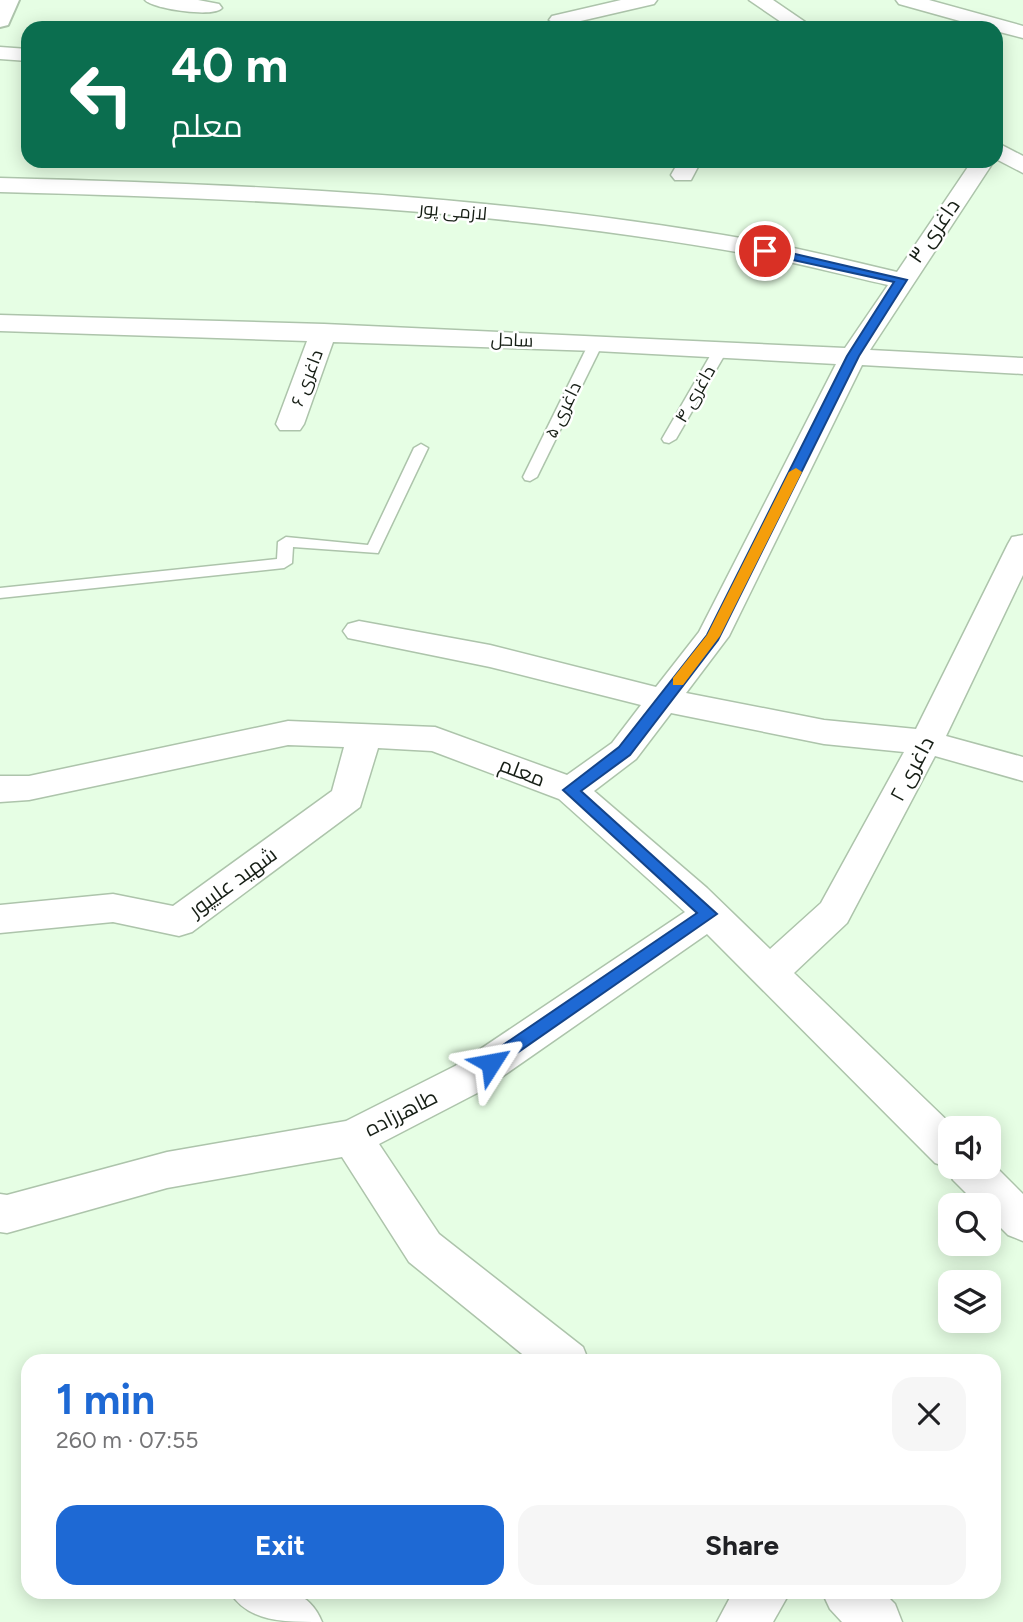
<!DOCTYPE html>
<meta charset="utf-8">
<style>
body{margin:0;font-family:Figtree,Cairo,sans-serif;background:#f6f6f6;color:#202124;height:100vh;display:flex;flex-direction:column;font-size:26px;white-space:nowrap}
*{box-sizing:border-box;margin:0}
p{font-size:23px;color:#757577}
.icon{flex:none;width:38px;height:38px;fill:none;stroke:currentColor;stroke-width:2;stroke-linecap:round;stroke-linejoin:round}
.map{position:relative;flex:1;overflow:hidden}
.panel{position:absolute;left:21px;top:1354px;width:980px;height:245px;display:flex;flex-direction:column;background:#fff;border-radius:21px;box-shadow:0 4px 18px #0003}
.panel>*{flex:none}
.hud{position:absolute;left:21px;top:21px;width:982px;height:147px;border-radius:21px;box-shadow:0 4px 18px #0003;background:#0b6e4f;color:#fff;overflow:hidden}
.controls{position:absolute;left:938px;top:1116px;display:grid;gap:14px}
.controls a{display:grid;place-items:center;width:63px;height:63px;border-radius:14px;background:#fff;box-shadow:0 4px 18px #0003;font-size:35px}
.pin{position:absolute;display:grid;place-items:center;width:60px;height:60px;color:#fff;margin:-30px;border:4px solid #fff;border-radius:50%;box-shadow:0 2px 7px #0007}
.me{position:absolute;width:77px;margin:-38px;rotate:56deg;stroke-linejoin:round;filter:drop-shadow(0 0 5px #0008)}
.turn{display:flex;align-items:center;gap:24px;height:147px;padding:0 35px;font-size:32px}
.turn .icon{width:91px;height:91px;stroke-width:2.5}
.turn b{display:block;font-size:49px;line-height:60px}
.round{display:grid;place-items:center;flex:none;width:74px;height:74px;border-radius:21px;background:#f6f6f6}
.overview{display:flex;align-items:center;justify-content:space-between;height:119px;padding:0 35px}
h1{font-size:42px;font-weight:700;line-height:52px;color:#1e69d4}
.action{display:flex;gap:14px;margin-top:auto;padding:14px 35px}
.action a{flex:1;height:80px;border-radius:21px;background:#1e69d4;color:#fff;font-size:28px;font-weight:700;line-height:80px;text-align:center}
.action a+a{background:#f6f6f6;color:#202124}
.map>svg:first-child{display:block}
.lines{fill:none;stroke-linecap:round;stroke-linejoin:round}
.service-casing{stroke:#adc4ab;stroke-width:3}
.minor-casing{stroke:#adc4ab;stroke-width:3}
.secondary-casing{stroke:#adc4ab;stroke-width:4}
.service{fill:#fff;fill-rule:evenodd}
.minor{fill:#fff;fill-rule:evenodd}
.secondary{fill:#fff;fill-rule:evenodd}
.route{fill:#1e69d4;stroke:#14448a;stroke-width:2}
.slow{fill:#f59e0b}
.labels{text-anchor:middle;stroke-width:5;stroke-linejoin:round;paint-order:stroke}
.far-street-label{font-size:18px;fill:#161e15;stroke:#fff}
.street-label{font-size:21px;fill:#161e15;stroke:#fff}
</style>
<div class="map">
<svg width="1023" height="1622" viewBox="0 0 1023 1622">
<rect width="100%" height="100%" fill="#e6fee4"/>
<g class="lines">
<defs>
<g id="service">
<path d="M 596,339 L 603,343 L 537,477 L 530,481 L 525,480 L 523,477 L 589,343 Z"/>
<path d="M 721,345 L 728,349 L 676,439 L 669,443 L 664,442 L 662,439 L 714,349 Z"/>
<path d="M 421,444 L 428,448 L 378,553 L 293,547 L 292,563 L 284,568 L 0,598 L 0,588 L 277,559 L 278,542 L 286,537 L 368,545 L 414,448 Z"/>
</g>
<g id="minor">
<path d="M 145,0 L 198,0 L 219,4 L 222,8 C 214,18 153,9 145,0 Z"/>
<path d="M 621,0 L 657,0 L 654,4 L 559,26 L 549,20 L 552,16 Z"/>
<path d="M 749,0 L 773,0 L 814,28 L 790,28 Z"/>
<path d="M 896,0 L 929,0 L 1023,26 L 1023,38 L 996,31 L 996,28 L 985,28 L 899,4 Z"/>
<path d="M 0,47 L 28,49 L 28,61 L 0,59 Z"/>
<path d="M 996,142 L 1023,156 L 1023,173 L 996,159 Z"/>
<path d="M 679,161 L 701,161 L 691,180 L 675,180 L 671,175 Z"/>
<path d="M 972,161 L 994,161 L 870,350 L 1023,358 L 1023,374 L 862,365 L 729,636 L 686,693 L 824,720 L 916,729 L 1008,544 L 1012,537 L 1023,535 L 1023,575 L 946,736 L 1023,757 L 1023,781 L 935,756 L 847,923 L 794,973 L 956,1129 L 950,1129 L 950,1167 L 989,1167 L 989,1160 L 1023,1194 L 1023,1241 L 1008,1235 L 989,1216 L 989,1206 L 979,1206 L 953,1180 L 947,1167 L 935,1163 L 707,934 L 483,1090 L 379,1144 L 439,1234 L 583,1347 L 589,1362 L 532,1362 L 409,1262 L 342,1157 L 167,1188 L 7,1233 L 0,1232 L 0,1194 L 7,1195 L 167,1152 L 346,1121 L 455,1066 L 685,912 L 559,799 L 432,751 L 378,748 L 360,807 L 192,932 L 179,936 L 113,922 L 0,933 L 0,905 L 113,894 L 173,906 L 332,791 L 344,747 L 288,745 L 29,800 L 0,802 L 0,776 L 29,776 L 288,721 L 435,727 L 567,775 L 612,743 L 641,705 L 490,667 L 348,638 L 343,631 L 348,624 L 359,621 L 490,645 L 656,687 L 699,632 L 836,364 L 596,351 L 333,342 L 304,424 L 300,430 L 280,430 L 276,424 L 307,341 L 0,331 L 0,315 L 324,324 L 845,348 L 888,285 C 843,275 799,263 754,255 C 506,210 251,198 0,192 L 0,178 C 251,184 505,196 752,240 C 801,248 849,261 897,272 ZM 671,713 L 824,744 L 904,752 L 821,903 L 770,949 L 707,888 L 594,791 L 636,759 Z"/>
<path d="M 230,1592 C 270,1592 305,1580 322,1622 C 283,1622 248,1622 230,1592 Z"/>
<path d="M 733,1592 L 790,1592 L 773,1622 L 717,1622 Z"/>
<path d="M 822,1592 L 883,1592 L 895,1604 L 902,1622 L 842,1622 L 830,1609 Z"/>
</g>
<path id="secondary" d="M 0,0 L 19,0 L 8,25 L 0,27 Z"/>
</defs>
<use href="#service" class="service-casing"/>
<use href="#minor" class="minor-casing"/>
<use href="#secondary" class="secondary-casing"/>
<use href="#service" class="service"/>
<use href="#minor" class="minor"/>
<use href="#secondary" class="secondary"/>
</g>
<path class="route" d="M 765,247 L 907,280 L 859,356 L 718,640 L 630,755 L 581,791 L 717,914 L 491,1071 L 484,1069 L 481,1063 L 484,1058 L 697,913 L 563,790 L 619,747 L 707,635 L 847,356 L 894,282 L 761,253 L 760,251 Z"/>
<path class="slow" d="M 796,468 L 802,472 L 720,636 L 683,685 L 673,685 L 673,678 L 707,635 L 789,472 Z"/>
<g class="labels">
<g class="far-street-label">
<text transform="translate(453 211) rotate(5)" y="6">لازمی پور</text>
<text transform="translate(512 340) rotate(2)" y="6">ساحل</text>
<text transform="translate(307 378) rotate(-69)" y="6">داغری ۶</text>
<text transform="translate(695 394) rotate(-60)" y="6">داغری ۴</text>
<text transform="translate(563 410) rotate(-64)" y="6">داغری ۵</text>
</g>
<g class="street-label">
<text transform="translate(934 231) rotate(-55)" y="7">داغری ۳</text>
<text transform="translate(912 769) rotate(-62)" y="7">داغری ۲</text>
<text transform="translate(522 772) rotate(21)" y="7">معلم</text>
<text transform="translate(233 882) rotate(-36)" y="7">شهید علیپور</text>
<text transform="translate(401 1113) rotate(-27)" y="7">طاهرزاده</text>
</g>
</g>
</svg>
<div class="controls">
<a><svg class="icon" aria-label="sound" viewBox="0 0 24 24"><path d="M4 9h4l5-4v14l-5-4H4zM17 9q2 3 0 6"/></svg></a>
<a><svg class="icon" aria-label="search" viewBox="0 0 24 24"><circle cx="10" cy="10" r="6"/><path d="M15 15l6 6"/></svg></a>
<a><svg class="icon" aria-label="layers" viewBox="0 0 24 24"><path d="M12 4l9 5-9 5-9-5zM3 14l9 5 9-5"/></svg></a>
</div>
<div class="pin" style="left:765px;top:251px;background:#d93025"><svg class="icon" aria-label="arrive" viewBox="0 0 24 24"><path d="M6 21V4h12l-3 4 3 4H6"/></svg></div>
<svg class="me" style="left:491px;top:1063px" viewBox="-20 -20 40 40"><path d="M0-17L14 15 0 8-14 15z" fill="#1e69d4" stroke="#fff" stroke-width="4"/></svg>
<div class="hud">
<div class="turn"><svg class="icon" aria-label="left" viewBox="0 0 24 24"><path d="M17 20v-9H6M10 6l-5 5 5 5"/></svg><div><b>40 m</b>معلم</div></div>
</div>
<section class="panel">
<div class="overview"><div><h1>1 min</h1><p>260 m · 07:55</p></div><a class="round"><svg class="icon" aria-label="close" viewBox="0 0 24 24"><path d="M6 6l12 12M18 6L6 18"/></svg></a></div>
<div class="action"><a>Exit</a><a>Share</a></div>
</section>
</div>
